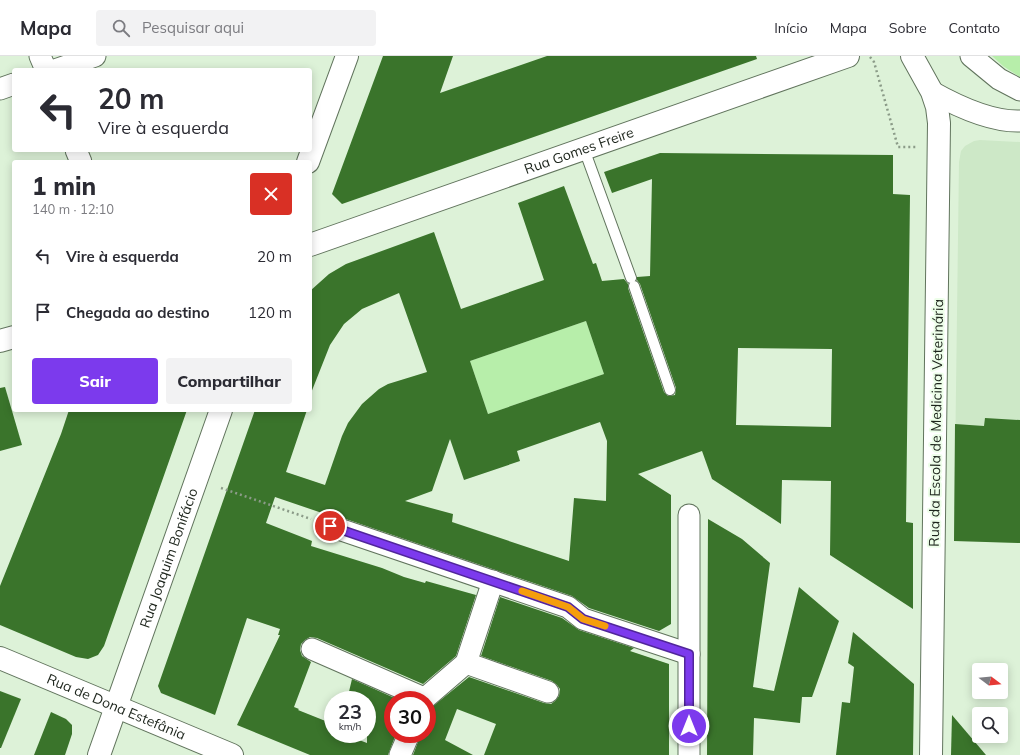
<!DOCTYPE html>
<html lang="pt">
<meta charset="utf-8">
<style>
body{margin:0;font-family:Mulish,sans-serif;background:#f2f2f3;color:#2b2b33;height:100vh;display:flex;flex-direction:column;font-size:15px;white-space:nowrap}
*{box-sizing:border-box;margin:0}
p{font-size:13px;color:#7c7c81}
.icon{flex:none;width:22px;height:22px;fill:none;stroke:currentColor;stroke-width:2;stroke-linecap:round;stroke-linejoin:round}
.map{position:relative;flex:1;overflow:hidden}
.sheet{position:absolute;left:12px;top:104px;width:300px;height:252px;display:flex;flex-direction:column;background:#fff;border-radius:4px;box-shadow:0 2px 10px #0003}
.sheet>*{flex:none}
.hud{position:absolute;left:12px;top:12px;width:300px;height:84px;border-radius:4px;box-shadow:0 2px 10px #0003;background:#fff;color:#2b2b33;overflow:hidden}
.needle{width:26px;rotate:106deg}
.fabs{position:absolute;left:972px;top:607px;display:grid;gap:8px}
.fabs a{display:grid;place-items:center;width:36px;height:36px;border-radius:4px;background:#fff;box-shadow:0 2px 10px #0003;font-size:20px}
.speed{position:absolute;left:324px;top:635px;display:flex;gap:8px;font-size:20px;font-weight:700;text-align:center}
.speed>*{display:grid;place-content:center;width:52px;height:52px;border-radius:50%;background:#fff;box-shadow:0 2px 10px #0003;line-height:1}
.speed small{font-size:10px;font-weight:400}
.speed .limit{border:6px solid #d22;background:#fff;color:#111}
.pin{position:absolute;display:grid;place-items:center;width:34px;height:34px;color:#fff;margin:-17px;border:2px solid #fff;border-radius:50%;box-shadow:0 1px 4px #0007}
.me{position:absolute;width:44px;margin:-22px;rotate:0deg;stroke-linejoin:round;filter:drop-shadow(0 0 3px #0008)}
.turn{display:flex;align-items:center;gap:14px;height:84px;padding:0 20px;font-size:18px}
.turn .icon{width:52px;height:52px;stroke-width:2.5}
.turn b{display:block;font-size:28px;line-height:34px}
.round{display:grid;place-items:center;flex:none;width:42px;height:42px;border-radius:4px;background:#f2f2f3}
.head{display:flex;align-items:center;justify-content:space-between;height:68px;padding:0 20px}
h1{font-size:24px;font-weight:800;line-height:30px}
.primary-button{display:flex;gap:8px;margin-top:auto;padding:8px 20px}
.primary-button a{flex:1;height:46px;border-radius:4px;background:#7c3aed;color:#fff;font-size:16px;font-weight:800;line-height:46px;text-align:center}
.primary-button a+a{background:#f2f2f3;color:#2b2b33}
ul{padding:0;list-style:none}
li{display:flex;align-items:center;gap:12px;height:56px;padding:0 20px}
li div{flex:1}
li b{display:block;font-size:15px}
li em{font-style:normal}
header{display:flex;align-items:center;gap:24px;box-sizing:border-box;height:56px;padding:0 20px;background:#fff;border-bottom:1px solid #e1e1e2}
header strong{font-size:19px}
nav{display:flex;gap:22px;margin-inline-start:auto;font-size:14px}
.search{width:280px;height:36px;background:#f2f2f3;display:flex;align-items:center;gap:10px;box-sizing:border-box;padding:0 14px;border-radius:4px;color:#7c7c81;font-size:15px}
.map>svg:first-child{display:block}
.built{fill:#cde8c7}
.green{fill:#b7eeaa}
.building{fill:#3a742b;fill-rule:evenodd}
.lines{fill:none;stroke-linecap:round;stroke-linejoin:round}
.lane-casing{stroke:#61745d;stroke-width:12}
.street-casing{stroke:#61745d;stroke-width:23}
.secondary-casing{stroke:#61745d;stroke-width:24}
.path{stroke:#8b9b88;stroke-width:2.5;stroke-dasharray:2 3;stroke-linecap:butt}
.lane{stroke:#fff;stroke-width:10}
.street{stroke:#fff;stroke-width:21}
.secondary{stroke:#fff;stroke-width:22}
.route-casing{stroke:#51269a;stroke-width:10}
.route{stroke:#7c3aed;stroke-width:7}
.slow{stroke:#f59e0b;stroke-width:7}
.labels{text-anchor:middle;stroke-width:4;stroke-linejoin:round;paint-order:stroke}
.street-label{font-size:14px;fill:#1c241b;stroke:#edfee9}
</style>
<header>
<strong>Mapa</strong>
<div class="search"><svg class="icon" aria-label="search" viewBox="0 0 24 24"><circle cx="10" cy="10" r="6"/><path d="M15 15l6 6"/></svg>Pesquisar aqui</div>
<nav><a>Início</a><a>Mapa</a><a>Sobre</a><a>Contato</a></nav>
</header>
<div class="map">
<svg width="1020" height="699" viewBox="0 0 1020 699">
<rect width="100%" height="100%" fill="#ddf2d8"/>
<path class="built" d="M 980,84 L 1020,86 L 1020,487 L 954,485 L 959,106 L 961,95 L 965,90 L 974,85 Z"/>
<g class="green">
<path d="M 992,0 L 1020,0 L 1020,21 L 1003,10 Z"/>
<path d="M 586,265 L 604,318 L 488,358 L 470,305 Z"/>
</g>
<g class="building">
<path d="M 383,0 L 453,0 L 440,37 L 547,0 L 756,0 L 757,3 L 342,148 L 332,138 Z"/>
<path d="M 660,97 L 893,99 L 893,138 L 910,139 L 906,466 L 913,467 L 913,553 L 830,499 L 831,425 L 782,424 L 781,468 L 712,423 L 702,395 L 638,418 L 671,439 L 671,568 L 659,575 L 589,552 L 572,540 L 334,459 L 322,457 L 275,441 L 266,467 L 312,485 L 311,490 L 382,512 L 404,521 L 425,527 L 426,525 L 476,539 L 456,600 L 423,628 L 317,582 L 310,581 L 305,584 L 301,588 L 300,594 L 302,600 L 311,606 L 294,651 L 299,653 L 298,654 L 333,668 L 333,678 L 343,678 L 367,687 L 367,644 L 347,644 L 352,623 L 399,644 L 393,644 L 393,678 L 396,678 L 388,699 L 310,699 L 237,669 L 280,579 L 278,579 L 280,573 L 247,562 L 215,659 L 161,637 L 158,630 L 255,354 L 307,354 L 286,416 L 325,429 L 342,380 L 348,367 L 362,348 L 379,333 L 388,328 L 427,316 L 399,237 L 362,253 L 344,268 L 330,289 L 311,337 L 310,337 L 310,235 L 329,218 L 346,208 L 434,176 L 461,253 L 544,224 L 518,147 L 564,130 L 593,208 L 596,207 L 602,225 L 624,223 L 628,228 L 628,232 L 664,336 L 668,340 L 675,339 L 676,332 L 640,228 L 637,224 L 637,221 L 650,220 L 652,123 L 612,137 L 604,116 ZM 586,265 L 604,318 L 488,358 L 470,305 ZM 738,292 L 832,293 L 831,371 L 736,369 ZM 600,366 L 607,385 L 606,445 L 574,442 L 569,505 L 452,466 L 453,458 L 405,445 L 432,435 L 450,383 L 464,424 L 520,405 L 517,395 Z"/>
<path d="M 5,331 L 22,389 L 0,395 L 0,332 Z"/>
<path d="M 69,354 L 187,354 L 104,590 L 98,599 L 88,603 L 76,601 L 0,569 L 0,530 L 61,378 Z"/>
<path d="M 985,362 L 1020,364 L 1020,487 L 954,485 L 955,368 L 984,370 Z"/>
<path d="M 708,463 L 742,483 L 770,507 L 753,631 L 774,635 L 799,531 L 839,565 L 812,641 L 802,641 L 800,667 L 754,662 L 753,699 L 707,699 Z"/>
<path d="M 500,541 L 562,562 L 579,574 L 634,592 L 630,595 L 669,608 L 669,699 L 484,699 L 496,668 L 457,653 L 445,684 L 473,699 L 413,699 L 421,678 L 427,678 L 427,655 L 469,621 L 544,647 L 551,648 L 555,645 L 559,640 L 560,633 L 557,629 L 552,625 L 481,600 Z"/>
<path d="M 853,576 L 914,628 L 913,699 L 836,699 L 842,646 L 850,647 L 854,611 L 848,607 Z"/>
<path d="M 0,635 L 21,643 L 1,692 L 0,692 Z"/>
<path d="M 51,656 L 66,663 L 72,669 L 72,678 L 65,699 L 34,699 Z"/>
<path d="M 952,659 L 986,699 L 951,699 Z"/>
</g>
<g class="lines">
<defs>
<g id="lane">
<path d="M 584,93 L 631,222"/>
<path d="M 634,230 L 670,334"/>
</g>
<g id="street">
<path d="M 40,0 L 46,14"/>
<path d="M 971,0 L 999,23 L 1020,34"/>
<path d="M 55,14 L 95,0"/>
<path d="M 0,33 L 14,28"/>
<path d="M 932,36 C 957,50 990,66 1020,65"/>
<path d="M 76,94 L 81,106"/>
<path d="M 330,470 L 568,551 L 583,563 L 689,598"/>
<path d="M 312,593 L 424,642"/>
<path d="M 466,607 L 548,636"/>
<path d="M 423,644 L 466,607 L 493,525"/>
<path d="M 400,699 L 409,678"/>
<path d="M 689,699 L 689,459"/>
</g>
<g id="secondary">
<path d="M 912,0 L 932,36 L 937,51 L 939,67 L 931,699"/>
<path d="M 308,106 L 347,0"/>
<path id="s1" d="M 310,189 L 848,0"/>
<path d="M 0,285 L 14,281"/>
<path id="s2" d="M 0,602 L 232,699"/>
<path id="s3" d="M 99,699 L 221,354"/>
</g>
</defs>
<use href="#lane" class="lane-casing"/>
<use href="#street" class="street-casing"/>
<use href="#secondary" class="secondary-casing"/>
<g class="path">
<path d="M 870,1 L 874,6 L 898,91 L 916,91"/>
<path d="M 221,432 L 311,463"/>
</g>
<use href="#lane" class="lane"/>
<use href="#street" class="street"/>
<use href="#secondary" class="secondary"/>
</g>
<g class="lines">
<defs>
<path id="route" d="M 330,470 L 568,551 L 583,563 L 689,598 L 689,670"/>
</defs>
<use href="#route" class="route-casing"/>
<use href="#route" class="route"/>
<path class="slow" d="M 522,535 L 568,551 L 583,563 L 605,570"/>
</g>
<g class="labels">
<g class="street-label">
<text dy="5" stroke="none"><textPath href="#s1" startOffset="285">Rua Gomes Freire</textPath></text>
<text transform="translate(936 367) rotate(-89)" y="5">Rua da Escola de Medicina Veterinária</text>
<text dy="5" stroke="none"><textPath href="#s3" startOffset="209">Rua Joaquim Bonifácio</textPath></text>
<text dy="5" stroke="none"><textPath href="#s2" startOffset="126">Rua de Dona Estefânia</textPath></text>
</g>
</g>
</svg>
<div class="fabs">
<a><svg class="needle" viewBox="-14 -14 28 28"><path d="M0-13l5 13h-10z" fill="#e53935"/><path d="M0 13l5-13h-10z" fill="#7c7c81"/></svg></a>
<a><svg class="icon" aria-label="search" viewBox="0 0 24 24"><circle cx="10" cy="10" r="6"/><path d="M15 15l6 6"/></svg></a>
</div>
<div class="speed"><div>23<small>km/h</small></div><div class="limit">30</div></div>
<div class="pin" style="left:330px;top:470px;background:#d93025"><svg class="icon" aria-label="arrive" viewBox="0 0 24 24"><path d="M6 21V4h12l-3 4 3 4H6"/></svg></div>
<svg class="me" style="left:689px;top:670px" viewBox="-20 -20 40 40"><circle r="17" fill="#7c3aed" stroke="#fff" stroke-width="3"/><path d="M0-11L8 9 0 5-8 9z" fill="#fff"/></svg>
<div class="hud">
<div class="turn"><svg class="icon" aria-label="left" viewBox="0 0 24 24"><path d="M17 20v-9H6M10 6l-5 5 5 5"/></svg><div><b>20 m</b>Vire à esquerda</div></div>
</div>
<section class="sheet">
<div class="head"><div><h1>1 min</h1><p>140 m · 12:10</p></div><a class="round" style="background:#d93025;color:#fff"><svg class="icon" aria-label="close" viewBox="0 0 24 24"><path d="M6 6l12 12M18 6L6 18"/></svg></a></div>
<ul>
<li><svg class="icon" aria-label="left" viewBox="0 0 24 24"><path d="M17 20v-9H6M10 6l-5 5 5 5"/></svg><div><b>Vire à esquerda</b></div><em>20 m</em></li>
<li><svg class="icon" aria-label="arrive" viewBox="0 0 24 24"><path d="M6 21V4h12l-3 4 3 4H6"/></svg><div><b>Chegada ao destino</b></div><em>120 m</em></li>
</ul>
<div class="primary-button"><a>Sair</a><a>Compartilhar</a></div>
</section>
</div>
